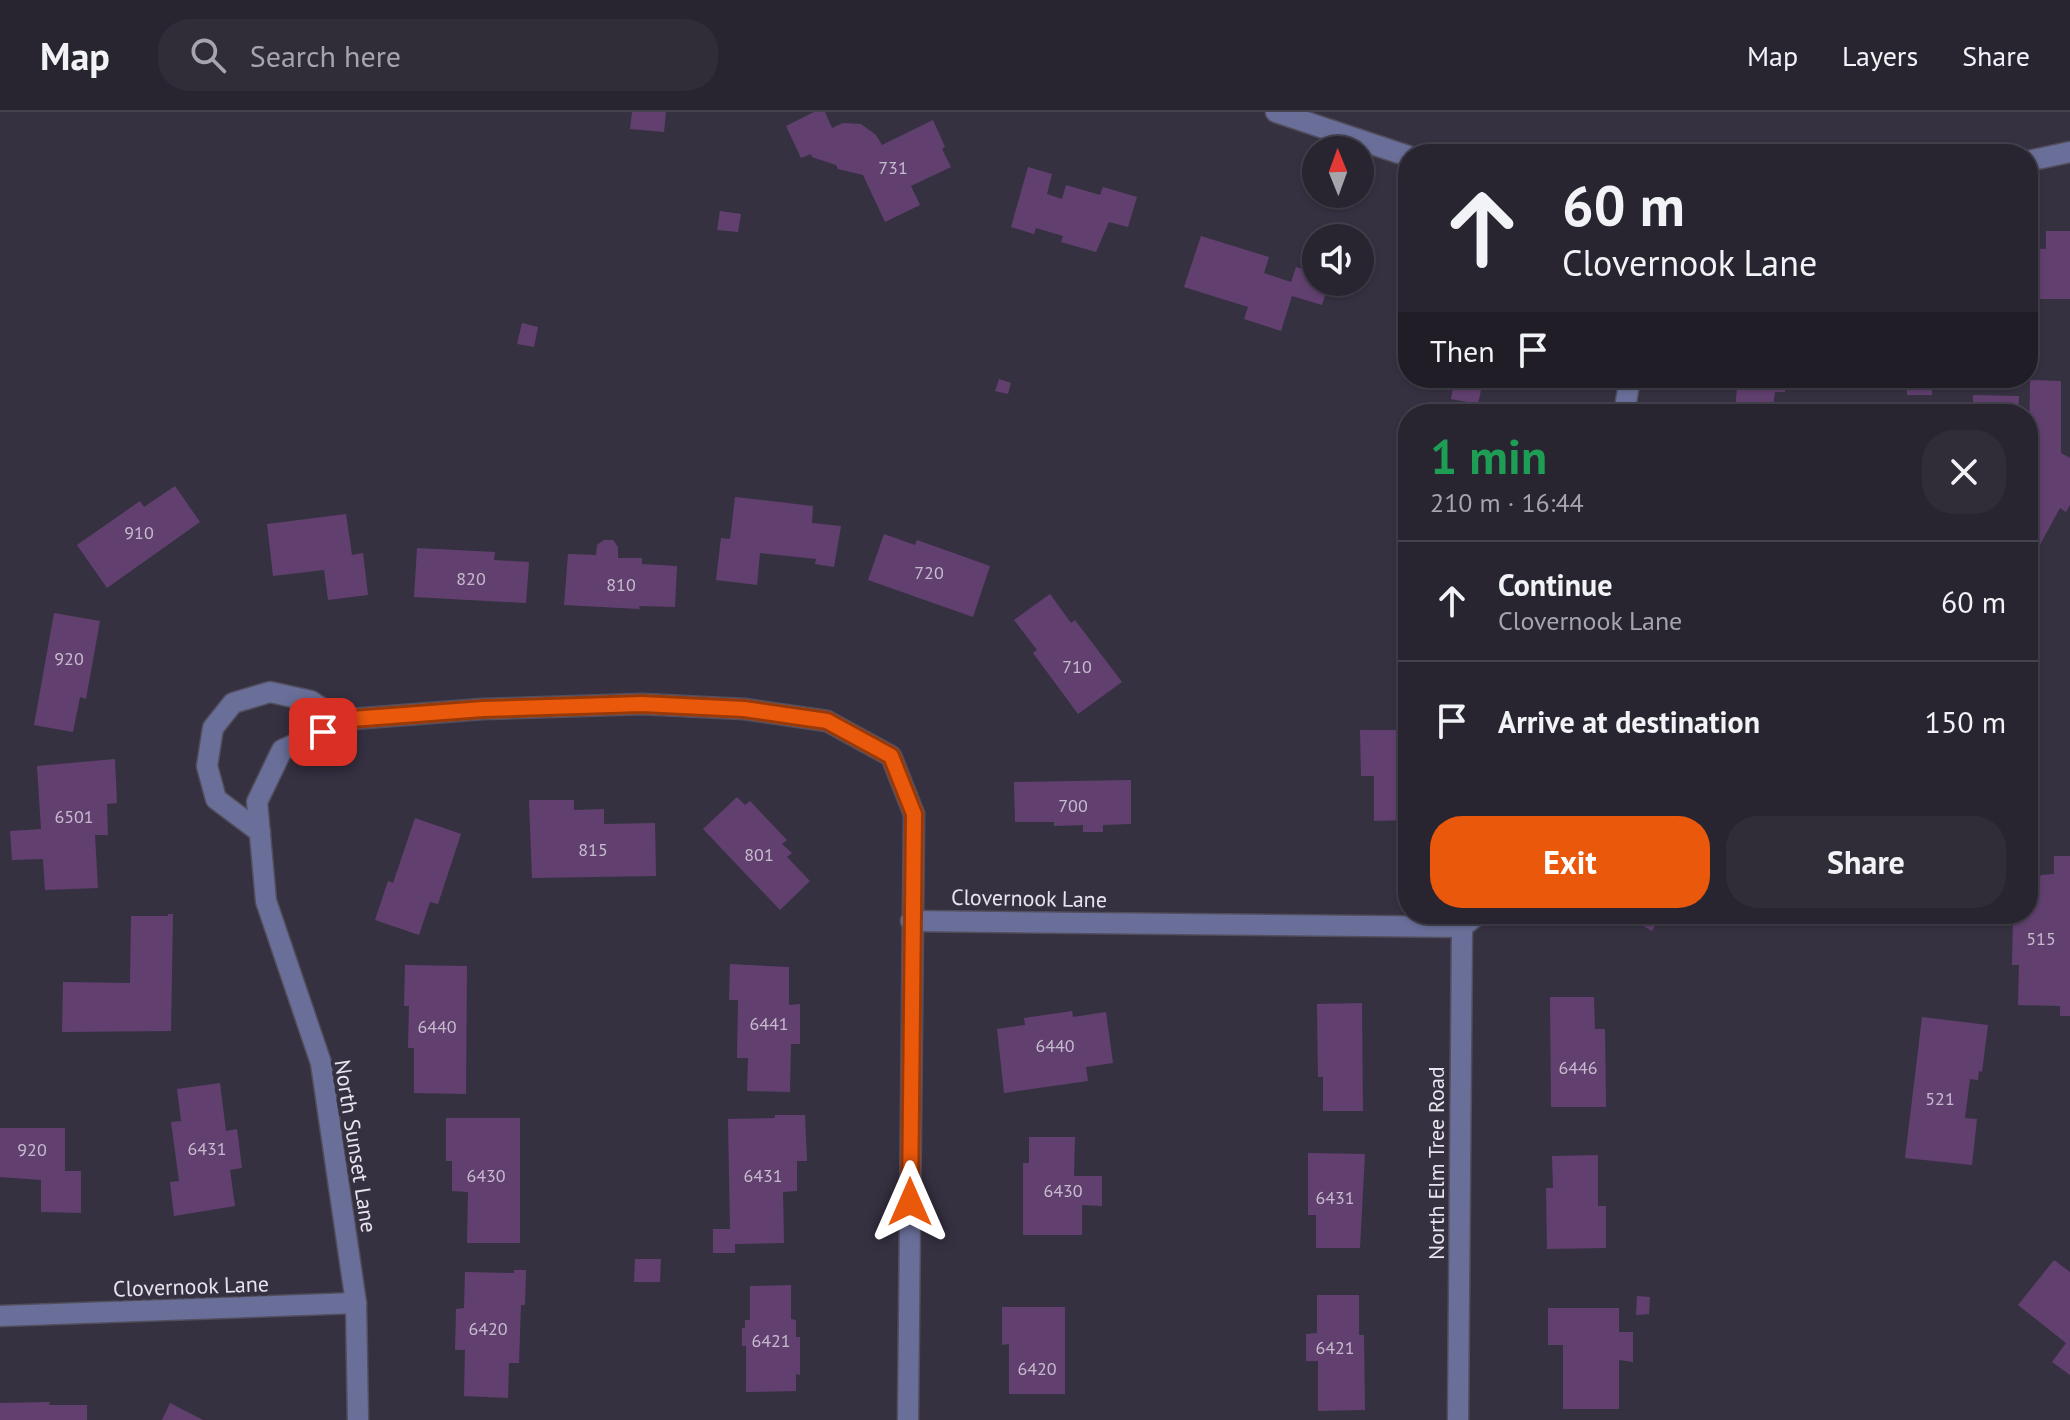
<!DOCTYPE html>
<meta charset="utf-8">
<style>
body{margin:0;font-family:"PT Sans",sans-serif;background:#302d39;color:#f1f3f6;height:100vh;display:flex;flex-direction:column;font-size:30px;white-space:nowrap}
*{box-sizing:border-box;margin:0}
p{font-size:26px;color:#a5a5ab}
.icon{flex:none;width:44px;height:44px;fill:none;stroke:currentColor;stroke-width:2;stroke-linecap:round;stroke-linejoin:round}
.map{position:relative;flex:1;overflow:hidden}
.sheet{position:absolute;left:1398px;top:292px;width:640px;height:520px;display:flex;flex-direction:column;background:#282531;border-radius:32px;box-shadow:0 2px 6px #0004,0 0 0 2px #44424d}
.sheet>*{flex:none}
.top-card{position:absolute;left:1398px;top:32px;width:640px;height:244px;border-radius:32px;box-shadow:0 2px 6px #0004,0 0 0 2px #44424d;background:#282531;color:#f1f3f6;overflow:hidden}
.needle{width:52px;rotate:359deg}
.buttons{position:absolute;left:1302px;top:24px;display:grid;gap:16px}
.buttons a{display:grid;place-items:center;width:72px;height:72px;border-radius:50%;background:#282531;box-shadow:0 2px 6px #0004,0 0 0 2px #44424d;font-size:40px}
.pin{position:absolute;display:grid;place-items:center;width:68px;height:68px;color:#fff;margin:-34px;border-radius:16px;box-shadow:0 4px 12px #0006}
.me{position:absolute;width:88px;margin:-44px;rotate:0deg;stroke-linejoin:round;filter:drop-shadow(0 0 6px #0008)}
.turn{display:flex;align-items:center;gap:28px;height:168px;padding:0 32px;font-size:36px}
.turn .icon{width:104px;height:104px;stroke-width:2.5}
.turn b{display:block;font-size:56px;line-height:68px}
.then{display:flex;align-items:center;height:76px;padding:0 32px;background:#0003;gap:16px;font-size:30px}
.round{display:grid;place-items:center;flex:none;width:84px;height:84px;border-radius:32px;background:#302d39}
.summary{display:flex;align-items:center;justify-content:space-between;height:136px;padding:0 32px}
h1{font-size:48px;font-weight:700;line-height:60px;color:#1e9e55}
.action{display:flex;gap:16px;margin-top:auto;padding:16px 32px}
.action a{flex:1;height:92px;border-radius:32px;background:#ea580c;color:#fff;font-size:32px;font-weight:700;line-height:92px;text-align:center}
.action a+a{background:#302d39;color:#f1f3f6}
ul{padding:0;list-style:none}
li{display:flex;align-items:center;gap:24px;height:120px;padding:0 32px;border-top:2px solid #44424d}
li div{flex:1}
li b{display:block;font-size:30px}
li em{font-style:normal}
header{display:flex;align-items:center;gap:48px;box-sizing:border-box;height:112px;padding:0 40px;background:#282531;border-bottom:2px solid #44424d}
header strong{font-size:38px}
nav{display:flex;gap:44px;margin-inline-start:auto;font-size:28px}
.search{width:560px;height:72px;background:#302d39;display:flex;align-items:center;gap:20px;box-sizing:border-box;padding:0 28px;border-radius:32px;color:#a5a5ab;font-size:30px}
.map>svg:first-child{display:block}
.building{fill:#61406f}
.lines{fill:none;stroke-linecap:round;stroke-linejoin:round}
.minor-casing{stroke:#524e5d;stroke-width:23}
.minor{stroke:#696f99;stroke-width:20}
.route-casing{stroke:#983908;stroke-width:20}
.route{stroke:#ea580c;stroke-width:14}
.labels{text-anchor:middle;stroke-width:8;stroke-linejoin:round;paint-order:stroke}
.number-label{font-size:18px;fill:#c6bbce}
.street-label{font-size:22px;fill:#e7e4ee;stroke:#363141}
</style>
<header>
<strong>Map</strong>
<div class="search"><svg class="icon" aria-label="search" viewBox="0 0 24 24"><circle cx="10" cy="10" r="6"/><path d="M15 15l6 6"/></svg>Search here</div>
<nav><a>Map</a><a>Layers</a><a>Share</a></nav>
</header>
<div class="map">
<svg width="2070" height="1308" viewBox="0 0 2070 1308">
<rect width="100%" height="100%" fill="#363141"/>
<g class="building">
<path d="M 632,0 L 666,0 L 664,20 L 630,17 Z"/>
<path d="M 814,0 L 825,0 L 832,16 L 843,11 L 861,12 L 876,23 L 882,33 L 933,8 L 945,35 L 942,37 L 951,55 L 911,74 L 920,93 L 885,110 L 863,63 L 838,57 L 836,53 L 812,45 L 811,42 L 801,46 L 786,14 Z"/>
<path d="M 1028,55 L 1052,62 L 1047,82 L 1062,87 L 1066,73 L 1100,83 L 1103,75 L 1137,85 L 1128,115 L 1109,110 L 1096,140 L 1061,130 L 1063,124 L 1036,116 L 1034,122 L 1011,115 Z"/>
<path d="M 720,99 L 741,102 L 738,120 L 717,118 Z"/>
<path d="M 2046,119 L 2070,119 L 2070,187 L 2036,187 L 2037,182 L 2028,182 L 2028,136 L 2046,137 Z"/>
<path d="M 1201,124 L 1269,145 L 1264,161 L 1291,170 L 1296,155 L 1316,162 L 1316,170 L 1329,170 L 1322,193 L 1292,184 L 1281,219 L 1244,207 L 1248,195 L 1184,175 Z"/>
<path d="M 522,211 L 538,215 L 534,235 L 517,232 Z"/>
<path d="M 1455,266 L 1532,266 L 1530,277 L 1483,269 L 1478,292 L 1451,287 Z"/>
<path d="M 1727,266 L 1786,266 L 1785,280 L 1775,280 L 1773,295 L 1782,296 L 1782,302 L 1735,302 L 1737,275 L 1727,274 Z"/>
<rect x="1907" y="266" width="25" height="17"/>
<path d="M 999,267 L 1011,271 L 1008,282 L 995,279 Z"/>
<path d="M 2030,268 L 2061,269 L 2061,341 L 2070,346 L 2070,393 L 2066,400 L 2060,396 L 2036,440 L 2028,436 Z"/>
<path d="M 1973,283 L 2019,284 L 2018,302 L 1973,302 Z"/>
<path d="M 175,374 L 200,410 L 107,476 L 77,433 L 140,389 L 144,395 Z"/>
<path d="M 735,385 L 813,394 L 812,411 L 841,414 L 834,455 L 815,452 L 816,447 L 760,441 L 757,473 L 716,468 L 721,426 L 730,427 Z"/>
<path d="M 346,402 L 352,443 L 363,441 L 368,483 L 328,488 L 324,458 L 273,464 L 267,412 Z"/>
<path d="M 884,422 L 915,433 L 917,428 L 990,454 L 973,505 L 868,468 Z"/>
<path d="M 604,428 L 613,428 L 618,435 L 618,446 L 642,446 L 642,452 L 677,454 L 675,495 L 639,494 L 640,497 L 564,493 L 568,442 L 596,443 L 597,433 Z"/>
<path d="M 417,436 L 495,440 L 494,448 L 529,450 L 526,491 L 414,485 Z"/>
<path d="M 1050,482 L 1071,511 L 1075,508 L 1122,570 L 1078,602 L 1033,541 L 1037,538 L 1014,508 Z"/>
<path d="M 54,501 L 100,509 L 86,587 L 80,585 L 73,620 L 34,613 Z"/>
<path d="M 1360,618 L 1408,618 L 1408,708 L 1374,709 L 1374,664 L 1361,664 Z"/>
<path d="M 115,647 L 117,691 L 107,692 L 108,723 L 95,723 L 98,776 L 45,778 L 43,747 L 12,748 L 10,719 L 41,717 L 37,654 Z"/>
<path d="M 1131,668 L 1131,712 L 1103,713 L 1103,720 L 1083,720 L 1083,713 L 1054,714 L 1054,710 L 1015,710 L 1014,670 Z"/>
<path d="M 737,685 L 745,693 L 750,689 L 787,728 L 782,732 L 792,741 L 787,745 L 810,769 L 780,798 L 703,717 Z"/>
<path d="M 529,688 L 574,688 L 574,698 L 604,697 L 604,712 L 655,711 L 656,764 L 532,766 Z"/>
<path d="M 415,706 L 461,722 L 438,792 L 430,790 L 419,823 L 375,808 L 388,769 L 393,771 Z"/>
<path d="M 2054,744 L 2070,744 L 2070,904 L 2060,904 L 2060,894 L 2018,893 L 2019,853 L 2012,853 L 2013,802 L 2028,802 L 2028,771 L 2042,763 L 2054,762 Z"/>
<path d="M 168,802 L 173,802 L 171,919 L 62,920 L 63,870 L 130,871 L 131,804 L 168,804 Z"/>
<path d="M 1623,802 L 1661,802 L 1652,819 Z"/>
<path d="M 730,852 L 789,855 L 789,893 L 800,892 L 800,932 L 791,932 L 790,980 L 747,979 L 748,946 L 737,946 L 738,888 L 729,888 Z"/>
<path d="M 405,853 L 467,854 L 466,982 L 414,981 L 414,936 L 408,936 L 409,894 L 404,894 Z"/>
<path d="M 1550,885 L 1594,885 L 1595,917 L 1605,917 L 1606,995 L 1551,995 Z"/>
<path d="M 1362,891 L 1363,999 L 1323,999 L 1323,965 L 1318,965 L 1317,892 Z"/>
<path d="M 1072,899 L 1073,905 L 1106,900 L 1113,951 L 1086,955 L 1088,969 L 1004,981 L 997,917 L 1025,913 L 1024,906 Z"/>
<path d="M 1922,905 L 1988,913 L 1982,960 L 1979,959 L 1978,968 L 1970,967 L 1965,1006 L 1977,1007 L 1972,1053 L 1905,1046 Z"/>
<path d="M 220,971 L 226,1019 L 237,1017 L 242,1056 L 230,1058 L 235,1094 L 174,1104 L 170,1070 L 179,1069 L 171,1010 L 181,1009 L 177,977 Z"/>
<path d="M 775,1003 L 805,1003 L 807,1049 L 797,1049 L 797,1079 L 783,1080 L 784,1131 L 735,1132 L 735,1141 L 713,1141 L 713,1117 L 730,1117 L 728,1007 L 775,1006 Z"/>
<path d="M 446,1006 L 520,1006 L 520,1131 L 467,1131 L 468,1080 L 452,1079 L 452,1049 L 446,1049 Z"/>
<path d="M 0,1016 L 65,1016 L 65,1059 L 81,1059 L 81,1101 L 41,1100 L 41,1068 L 0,1065 Z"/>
<path d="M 1029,1025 L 1075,1025 L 1074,1064 L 1102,1064 L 1102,1094 L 1082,1093 L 1082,1123 L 1023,1123 L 1023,1051 L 1029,1051 Z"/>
<path d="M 1308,1041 L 1365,1042 L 1360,1136 L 1316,1136 L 1316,1103 L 1308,1103 Z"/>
<path d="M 1598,1043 L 1598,1094 L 1606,1094 L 1606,1136 L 1547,1137 L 1546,1076 L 1553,1076 L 1552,1044 Z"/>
<path d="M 635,1147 L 661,1147 L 660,1170 L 634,1170 Z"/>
<path d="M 2054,1148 L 2070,1160 L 2070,1263 L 2052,1250 L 2066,1231 L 2018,1193 Z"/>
<path d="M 514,1158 L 526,1158 L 525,1193 L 521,1193 L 519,1251 L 509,1251 L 508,1286 L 464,1284 L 465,1238 L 455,1238 L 456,1197 L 464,1196 L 465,1160 L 514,1161 Z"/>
<path d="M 791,1173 L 791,1207 L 796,1208 L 796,1225 L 800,1225 L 800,1263 L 796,1262 L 796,1279 L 746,1280 L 746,1234 L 742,1234 L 742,1216 L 745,1216 L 745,1208 L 750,1208 L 750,1174 Z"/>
<path d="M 1317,1183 L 1359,1183 L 1359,1223 L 1364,1223 L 1365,1298 L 1318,1299 L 1318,1249 L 1306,1249 L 1306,1222 L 1317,1221 Z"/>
<path d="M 1637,1184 L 1650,1185 L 1649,1202 L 1636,1203 Z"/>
<path d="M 1002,1195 L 1065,1195 L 1065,1282 L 1009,1282 L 1009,1232 L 1002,1233 Z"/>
<path d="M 1548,1196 L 1619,1196 L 1619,1220 L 1633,1220 L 1633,1250 L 1619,1248 L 1619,1297 L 1563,1297 L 1563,1233 L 1548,1233 Z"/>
<path d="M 50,1290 L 49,1293 L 87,1293 L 87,1308 L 0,1308 L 0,1291 Z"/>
<path d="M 170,1291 L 203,1308 L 162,1308 Z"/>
</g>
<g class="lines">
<defs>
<g id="minor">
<path d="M 1276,0 L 1408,44"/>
<path d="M 2028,49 L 2070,40"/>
<path d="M 1624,302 L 1630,266"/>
<path d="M 260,720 L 216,687 L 207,654 L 213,616 L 233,591 L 270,580 L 311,589 L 343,610"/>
<path d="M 911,809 L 1462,815"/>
<path d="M 0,1204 L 356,1191"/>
<path d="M 358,1308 L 356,1191 L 321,951 L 266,789 L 257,690 L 282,638 L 352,607 L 483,597 L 642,592 L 744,597 L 827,609 L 891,644 L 914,702 L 908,1308"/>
<path d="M 1458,1308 L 1462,815 L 1478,802"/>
</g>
</defs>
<use href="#minor" class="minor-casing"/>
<use href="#minor" class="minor"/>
</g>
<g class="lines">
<defs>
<path id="route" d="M 323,620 L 352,607 L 483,597 L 642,592 L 744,597 L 827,609 L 891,644 L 914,702 L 910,1090"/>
</defs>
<use href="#route" class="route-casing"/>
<use href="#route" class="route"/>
</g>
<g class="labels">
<g class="number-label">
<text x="893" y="62">731</text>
<text x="139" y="427">910</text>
<text x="929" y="467">720</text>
<text x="471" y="473">820</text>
<text x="621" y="479">810</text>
<text x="69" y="553">920</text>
<text x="1077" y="561">710</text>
<text x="1073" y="700">700</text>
<text x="74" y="711">6501</text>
<text x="593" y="744">815</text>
<text x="759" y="749">801</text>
<text x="2041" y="833">515</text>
<text x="769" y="918">6441</text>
<text x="437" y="921">6440</text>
<text x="1055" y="940">6440</text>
<text x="1578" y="962">6446</text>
<text x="1940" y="993">521</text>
<text x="207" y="1043">6431</text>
<text x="32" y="1044">920</text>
<text x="486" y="1070">6430</text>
<text x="763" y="1070">6431</text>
<text x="1063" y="1085">6430</text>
<text x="1335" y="1092">6431</text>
<text x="488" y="1223">6420</text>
<text x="771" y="1235">6421</text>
<text x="1335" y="1242">6421</text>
<text x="1037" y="1263">6420</text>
</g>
<g class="street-label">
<text transform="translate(1029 786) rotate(1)" y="8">Clovernook Lane</text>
<text transform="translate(356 1034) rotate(81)" y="8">North Sunset Lane</text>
<text transform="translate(1436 1051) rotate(-90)" y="8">North Elm Tree Road</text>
<text transform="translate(191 1174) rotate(-2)" y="8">Clovernook Lane</text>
</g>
</g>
</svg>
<div class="buttons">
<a><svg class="needle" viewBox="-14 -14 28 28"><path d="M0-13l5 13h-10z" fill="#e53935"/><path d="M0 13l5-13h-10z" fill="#a5a5ab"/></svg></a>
<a><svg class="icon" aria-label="sound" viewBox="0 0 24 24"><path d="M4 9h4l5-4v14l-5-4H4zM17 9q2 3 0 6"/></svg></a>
</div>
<div class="pin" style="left:323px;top:620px;background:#d93025"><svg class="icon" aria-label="arrive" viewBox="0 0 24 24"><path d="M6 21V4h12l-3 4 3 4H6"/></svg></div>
<svg class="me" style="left:910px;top:1090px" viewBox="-20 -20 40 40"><path d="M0-17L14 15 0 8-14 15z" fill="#ea580c" stroke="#fff" stroke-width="4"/></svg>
<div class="top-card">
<div class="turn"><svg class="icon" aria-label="ahead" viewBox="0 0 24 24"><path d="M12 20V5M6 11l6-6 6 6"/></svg><div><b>60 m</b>Clovernook Lane</div></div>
<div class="then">Then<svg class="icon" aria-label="arrive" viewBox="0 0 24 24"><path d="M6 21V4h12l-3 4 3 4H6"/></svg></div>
</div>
<section class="sheet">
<div class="summary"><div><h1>1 min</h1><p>210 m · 16:44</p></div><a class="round"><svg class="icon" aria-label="close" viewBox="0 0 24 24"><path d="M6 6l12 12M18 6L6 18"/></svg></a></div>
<ul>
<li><svg class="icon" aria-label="ahead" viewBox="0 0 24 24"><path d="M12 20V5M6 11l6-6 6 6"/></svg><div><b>Continue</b><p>Clovernook Lane</p></div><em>60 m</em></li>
<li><svg class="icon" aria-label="arrive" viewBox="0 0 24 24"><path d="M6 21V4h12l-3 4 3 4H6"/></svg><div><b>Arrive at destination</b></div><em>150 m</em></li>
</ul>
<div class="action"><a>Exit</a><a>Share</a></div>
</section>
</div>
